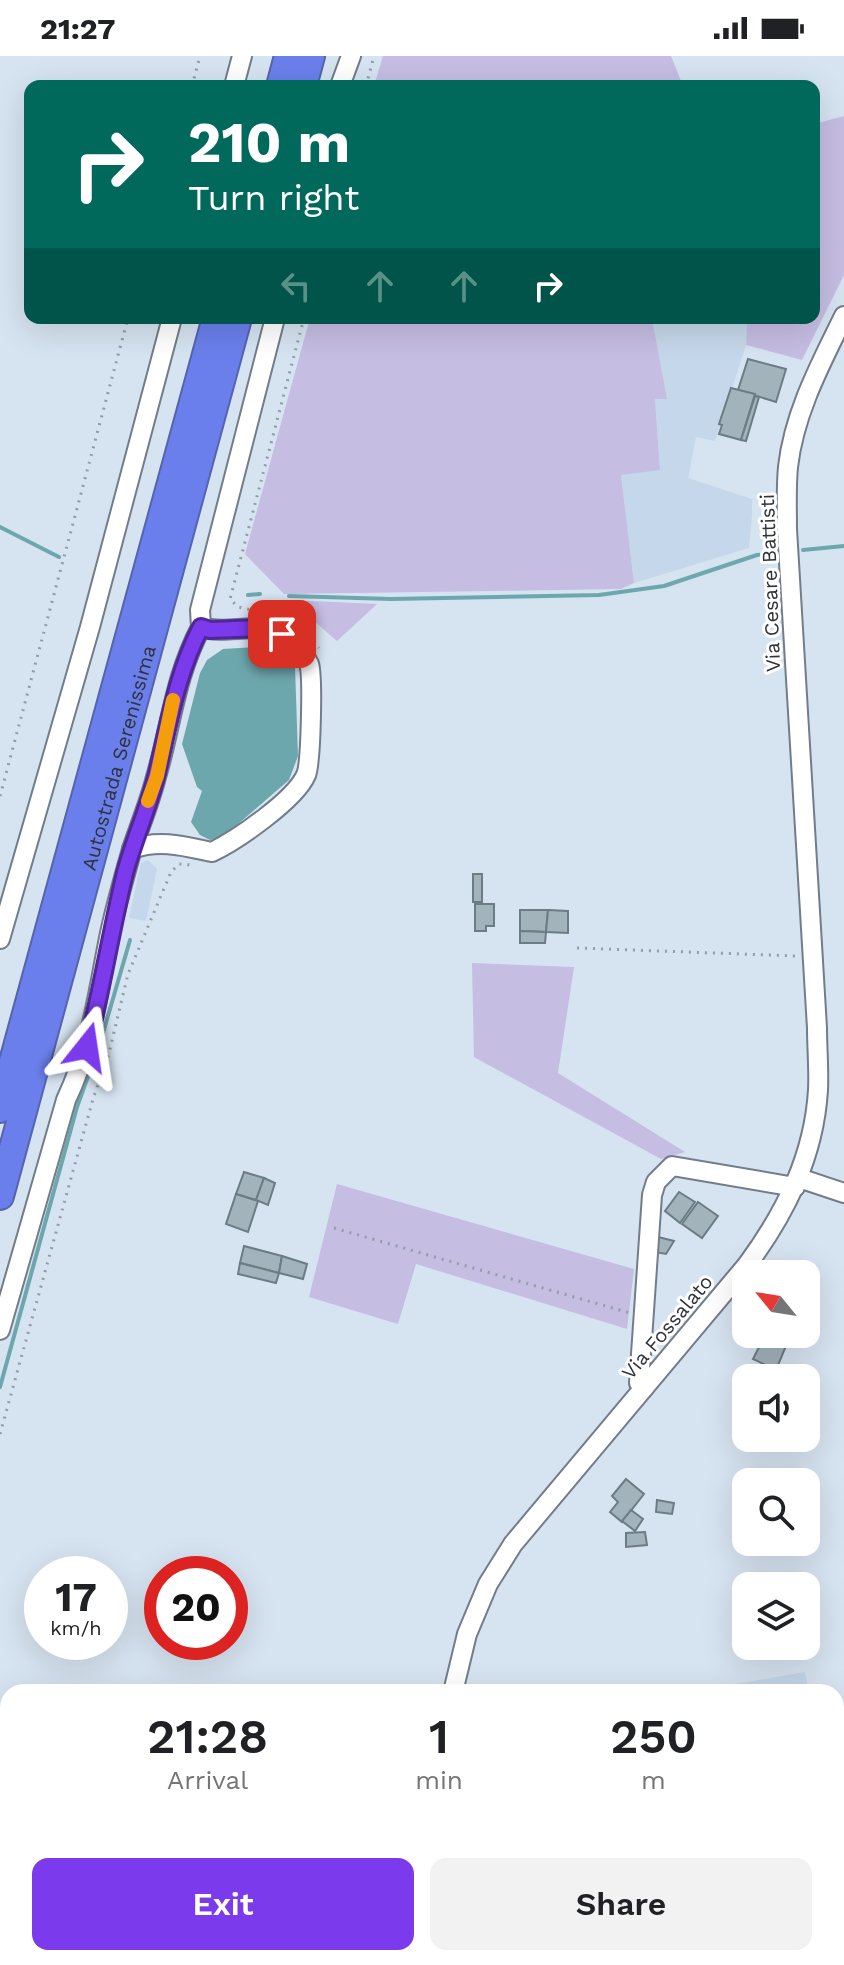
<!DOCTYPE html>
<style>
body{margin:0;font-family:"Work Sans",sans-serif;background:#f2f2f2;color:#202124;height:100vh;display:flex;flex-direction:column;font-size:30px;white-space:nowrap}
*{box-sizing:border-box;margin:0}
p{font-size:26px;color:#757577}
.icon{flex:none;width:44px;height:44px;fill:none;stroke:currentColor;stroke-width:2;stroke-linecap:round;stroke-linejoin:round}
.map{position:relative;flex:1;overflow:hidden}
.drawer{position:absolute;left:0px;top:1628px;width:844px;height:282px;display:flex;flex-direction:column;background:#fff;border-radius:24px 24px 0 0;box-shadow:0 8px 32px #0002}
.drawer>*{flex:none}
.hud{position:absolute;left:24px;top:24px;width:796px;height:244px;border-radius:16px;box-shadow:0 8px 32px #0002;background:#00695c;color:#fff;overflow:hidden}
.needle{width:52px;rotate:300deg}
.buttons{position:absolute;left:732px;top:1204px;display:grid;gap:16px}
.buttons a{display:grid;place-items:center;width:88px;height:88px;border-radius:16px;background:#fff;box-shadow:0 8px 32px #0002;font-size:40px}
.speed{position:absolute;left:24px;top:1500px;display:flex;gap:16px;font-size:40px;font-weight:700;text-align:center}
.speed>*{display:grid;place-content:center;width:104px;height:104px;border-radius:50%;background:#fff;box-shadow:0 8px 32px #0002;line-height:1}
.speed small{font-size:20px;font-weight:400}
.speed .limit{border:12px solid #d22;background:#fff;color:#111}
.pin{position:absolute;display:grid;place-items:center;width:68px;height:68px;color:#fff;margin:-34px;border-radius:16px;box-shadow:0 4px 12px #0006}
.me{position:absolute;width:88px;margin:-44px;rotate:15deg;stroke-linejoin:round;filter:drop-shadow(0 0 6px #0008)}
.turn{display:flex;align-items:center;gap:28px;height:168px;padding:0 32px;font-size:36px}
.turn .icon{width:104px;height:104px;stroke-width:2.5}
.turn b{display:block;font-size:56px;line-height:68px}
.lanes{display:flex;align-items:center;height:76px;padding:0 32px;background:#0003;justify-content:center;gap:40px;direction:ltr}
.lanes .off{opacity:.35}
.eta{display:flex;justify-content:space-evenly;align-items:center;height:136px;text-align:center}
.eta b{font-size:48px;font-weight:600;line-height:56px}
.button{display:flex;gap:16px;margin-top:auto;padding:16px 32px}
.button a{flex:1;height:92px;border-radius:16px;background:#7c3aed;color:#fff;font-size:32px;font-weight:600;line-height:92px;text-align:center}
.button a+a{background:#f2f2f2;color:#202124}
.status{display:flex;justify-content:space-between;align-items:center;height:56px;padding:0 40px;background:#fff;direction:ltr}
.status svg{height:22px;fill:currentColor}
.map>svg:first-child{display:block}
.built{fill:#c5d7ea}
.green{fill:#c5bde2}
.water{fill:#6da7ae}
.lines{fill:none;stroke-linecap:round;stroke-linejoin:round}
.stream{stroke:#6da7ae;stroke-width:4}
.building{fill:#a2b3bc;stroke:#6c7c84;stroke-width:2}
.minor-casing{stroke:#727d8a;stroke-width:22}
.highway-casing{stroke:#5564ad;stroke-width:30}
.path{stroke:#939da7;stroke-width:3;stroke-dasharray:2 6;stroke-linecap:butt}
.minor{stroke:#fff;stroke-width:18}
.highway{stroke:#6a7feb;stroke-width:26}
.route-casing{stroke:#51269a;stroke-width:20}
.route{stroke:#7c3aed;stroke-width:14}
.slow{stroke:#f59e0b;stroke-width:14}
.labels{text-anchor:middle;stroke-width:6;stroke-linejoin:round;paint-order:stroke}
.street-label{font-size:20px;fill:#2e3339;stroke:#fff}
</style>
<div class="status"><b>21:27</b><svg viewBox="0 0 49 12"><path d="M0 12V9h3v3zM5 12V6h3v6zM10 12V3h3v9zM15 12V0h3v12zM26 1h20v11H26zM47 4h2v5h-2z"/></svg></div>
<div class="map">
<svg width="844" height="1909" viewBox="0 0 844 1909">
<rect width="100%" height="100%" fill="#d6e3f0"/>
<g class="built">
<path d="M 652,262 L 747,262 L 746,289 L 715,385 L 696,381 L 688,422 L 752,443 L 752,459 L 749,492 L 634,527 L 621,419 L 660,413 L 655,342 L 667,343 Z"/>
<path d="M 148,804 L 157,813 L 146,865 L 129,862 L 141,807 Z"/>
<path d="M 805,1616 L 809,1636 L 689,1636 Z"/>
</g>
<g class="green">
<path d="M 383,0 L 671,0 L 683,30 L 374,30 Z"/>
<path d="M 844,60 L 844,219 L 802,304 L 746,289 L 747,262 L 814,262 L 814,68 Z"/>
<path d="M 310,262 L 652,262 L 667,343 L 655,343 L 660,414 L 621,419 L 634,527 L 621,533 L 284,538 L 245,498 Z"/>
<path d="M 290,544 L 377,548 L 337,585 Z"/>
<path d="M 472,907 L 574,911 L 558,1017 L 685,1096 L 661,1103 L 474,1001 Z"/>
<path d="M 337,1128 L 634,1213 L 627,1273 L 416,1208 L 398,1268 L 309,1241 Z"/>
<path d="M 32,1902 L 297,1902 L 327,1907 L 326,1909 L 29,1909 Z"/>
</g>
<path class="water" d="M 257,591 L 284,596 L 295,611 L 298,700 L 289,724 L 224,780 L 210,784 L 200,779 L 191,766 L 202,735 L 197,731 L 182,688 L 200,617 L 207,604 L 223,593 Z"/>
<g class="lines">
<g class="stream">
<path d="M 0,471 L 59,501"/>
<path d="M 803,494 L 844,490"/>
<path d="M 248,539 L 260,538"/>
<path d="M 289,540 L 391,543 L 599,539 L 664,530 L 757,499 L 776,497"/>
<path d="M 0,1331 L 77,1051 L 101,984 L 130,884"/>
</g>
</g>
<g class="building">
<path d="M 748,303 L 786,313 L 776,346 L 738,334 Z"/>
<path d="M 731,332 L 755,338 L 741,384 L 719,378 L 722,369 L 719,368 Z"/>
<path d="M 755,340 L 759,341 L 746,385 L 741,384 Z"/>
<rect x="473" y="818" width="9" height="28"/>
<path d="M 475,848 L 494,848 L 494,870 L 486,870 L 486,875 L 475,875 Z"/>
<path d="M 520,854 L 548,854 L 546,876 L 520,875 Z"/>
<path d="M 548,854 L 568,855 L 568,877 L 546,876 Z"/>
<path d="M 520,875 L 546,876 L 545,887 L 520,887 Z"/>
<path d="M 244,1116 L 264,1122 L 256,1144 L 236,1138 Z"/>
<path d="M 264,1122 L 275,1127 L 268,1149 L 256,1144 Z"/>
<path d="M 679,1136 L 695,1146 L 680,1167 L 665,1155 Z"/>
<path d="M 236,1138 L 258,1145 L 248,1176 L 226,1168 Z"/>
<path d="M 698,1146 L 718,1160 L 702,1182 L 682,1168 Z"/>
<path d="M 658,1181 L 674,1185 L 666,1198 L 655,1196 Z"/>
<path d="M 244,1190 L 282,1200 L 279,1217 L 240,1207 Z"/>
<path d="M 282,1200 L 307,1208 L 303,1223 L 279,1217 Z"/>
<path d="M 240,1207 L 279,1217 L 276,1227 L 238,1218 Z"/>
<path d="M 770,1278 L 791,1278 L 776,1314 L 753,1303 L 760,1289 L 764,1284 L 767,1285 Z"/>
<path d="M 626,1423 L 644,1438 L 622,1466 L 610,1456 L 618,1446 L 612,1440 Z"/>
<path d="M 657,1444 L 674,1447 L 672,1458 L 656,1456 Z"/>
<path d="M 631,1454 L 643,1463 L 635,1475 L 622,1465 Z"/>
<path d="M 645,1476 L 647,1489 L 626,1491 L 626,1477 Z"/>
</g>
<g class="lines">
<defs>
<g id="minor">
<path d="M 234,30 L 242,0"/>
<path d="M 340,30 L 351,0"/>
<path d="M 132,793 C 140,769 150,745 156,721 C 172,667 174,623 201,571"/>
<path d="M 0,883 L 90,571 L 172,262"/>
<path d="M 799,1122 L 844,1137"/>
<path d="M 0,1274 L 66,1044 C 92,989 98,936 110,877 C 116,849 124,821 132,793 C 159,783 184,790 212,796 C 237,784 295,744 306,719 C 311,708 313,619 309,608 C 304,597 295,588 285,581 C 260,563 228,580 201,571 L 200,554 L 275,262"/>
<path d="M 644,1332 L 639,1327 L 652,1139 L 656,1126 L 672,1110 L 795,1131"/>
<path d="M 453,1636 L 467,1578 L 488,1528 L 513,1488 L 747,1209 C 786,1156 814,1100 818,1034 C 819,1013 817,992 817,972 L 787,473 C 787,452 786,431 788,411 C 794,357 821,307 844,260"/>
<path d="M 457,1902 L 457,1909"/>
</g>
<g id="highway">
<path d="M 280,30 L 288,0"/>
<path d="M 303,30 L 311,0"/>
<path d="M 0,1053 L 216,262"/>
<path id="s1" d="M 0,1140 L 238,262"/>
</g>
</defs>
<use href="#minor" class="minor-casing"/>
<use href="#highway" class="highway-casing"/>
<g class="path">
<path d="M 192,30 L 200,0"/>
<path d="M 366,30 L 374,0"/>
<path d="M 257,555 L 238,551 L 230,543 L 304,262"/>
<path d="M 276,558 L 303,570 L 319,592"/>
<path d="M 0,740 L 128,262"/>
<path d="M 577,892 L 796,900"/>
<path d="M 334,1172 L 630,1257"/>
<path d="M 0,1378 L 93,1043 L 109,997 L 128,918 L 171,816 L 179,808 L 191,809"/>
</g>
<use href="#minor" class="minor"/>
<use href="#highway" class="highway"/>
</g>
<g class="lines">
<defs>
<path id="route" d="M 87,991 C 102,933 111,875 125,817 C 134,783 149,751 157,717 C 169,667 177,617 201,571 L 210,574 L 262,572 L 282,578"/>
</defs>
<use href="#route" class="route-casing"/>
<use href="#route" class="route"/>
<path class="slow" d="M 148,745 L 157,720 L 173,644"/>
</g>
<g class="labels">
<g class="street-label">
<text transform="translate(770 527) rotate(-92)" y="7">Via Cesare Battisti</text>
<text dy="7" stroke="none"><textPath href="#s1" startOffset="454">Autostrada Serenissima</textPath></text>
<text transform="translate(667 1271) rotate(-50)" y="7">Via Fossalato</text>
</g>
</g>
</svg>
<div class="buttons">
<a><svg class="needle" viewBox="-14 -14 28 28"><path d="M0-13l5 13h-10z" fill="#e53935"/><path d="M0 13l5-13h-10z" fill="#757577"/></svg></a>
<a><svg class="icon" aria-label="sound" viewBox="0 0 24 24"><path d="M4 9h4l5-4v14l-5-4H4zM17 9q2 3 0 6"/></svg></a>
<a><svg class="icon" aria-label="search" viewBox="0 0 24 24"><circle cx="10" cy="10" r="6"/><path d="M15 15l6 6"/></svg></a>
<a><svg class="icon" aria-label="layers" viewBox="0 0 24 24"><path d="M12 4l9 5-9 5-9-5zM3 14l9 5 9-5"/></svg></a>
</div>
<div class="speed"><div>17<small>km/h</small></div><div class="limit">20</div></div>
<div class="pin" style="left:282px;top:578px;background:#d93025"><svg class="icon" aria-label="arrive" viewBox="0 0 24 24"><path d="M6 21V4h12l-3 4 3 4H6"/></svg></div>
<svg class="me" style="left:87px;top:991px" viewBox="-20 -20 40 40"><path d="M0-17L14 15 0 8-14 15z" fill="#7c3aed" stroke="#fff" stroke-width="4"/></svg>
<div class="hud">
<div class="turn"><svg class="icon" aria-label="right" viewBox="0 0 24 24"><path d="M7 20v-9h11M14 6l5 5-5 5"/></svg><div><b>210 m</b>Turn right</div></div>
<div class="lanes"><svg class="icon off" aria-label="left" viewBox="0 0 24 24"><path d="M17 20v-9H6M10 6l-5 5 5 5"/></svg><svg class="icon off" aria-label="ahead" viewBox="0 0 24 24"><path d="M12 20V5M6 11l6-6 6 6"/></svg><svg class="icon off" aria-label="ahead" viewBox="0 0 24 24"><path d="M12 20V5M6 11l6-6 6 6"/></svg><svg class="icon" aria-label="right" viewBox="0 0 24 24"><path d="M7 20v-9h11M14 6l5 5-5 5"/></svg></div>
</div>
<section class="drawer">
<div class="eta">
<div><b>21:28</b><p>Arrival</p></div>
<div><b>1</b><p>min</p></div>
<div><b>250</b><p>m</p></div>
</div>
<div class="button"><a>Exit</a><a>Share</a></div>
</section>
</div>
